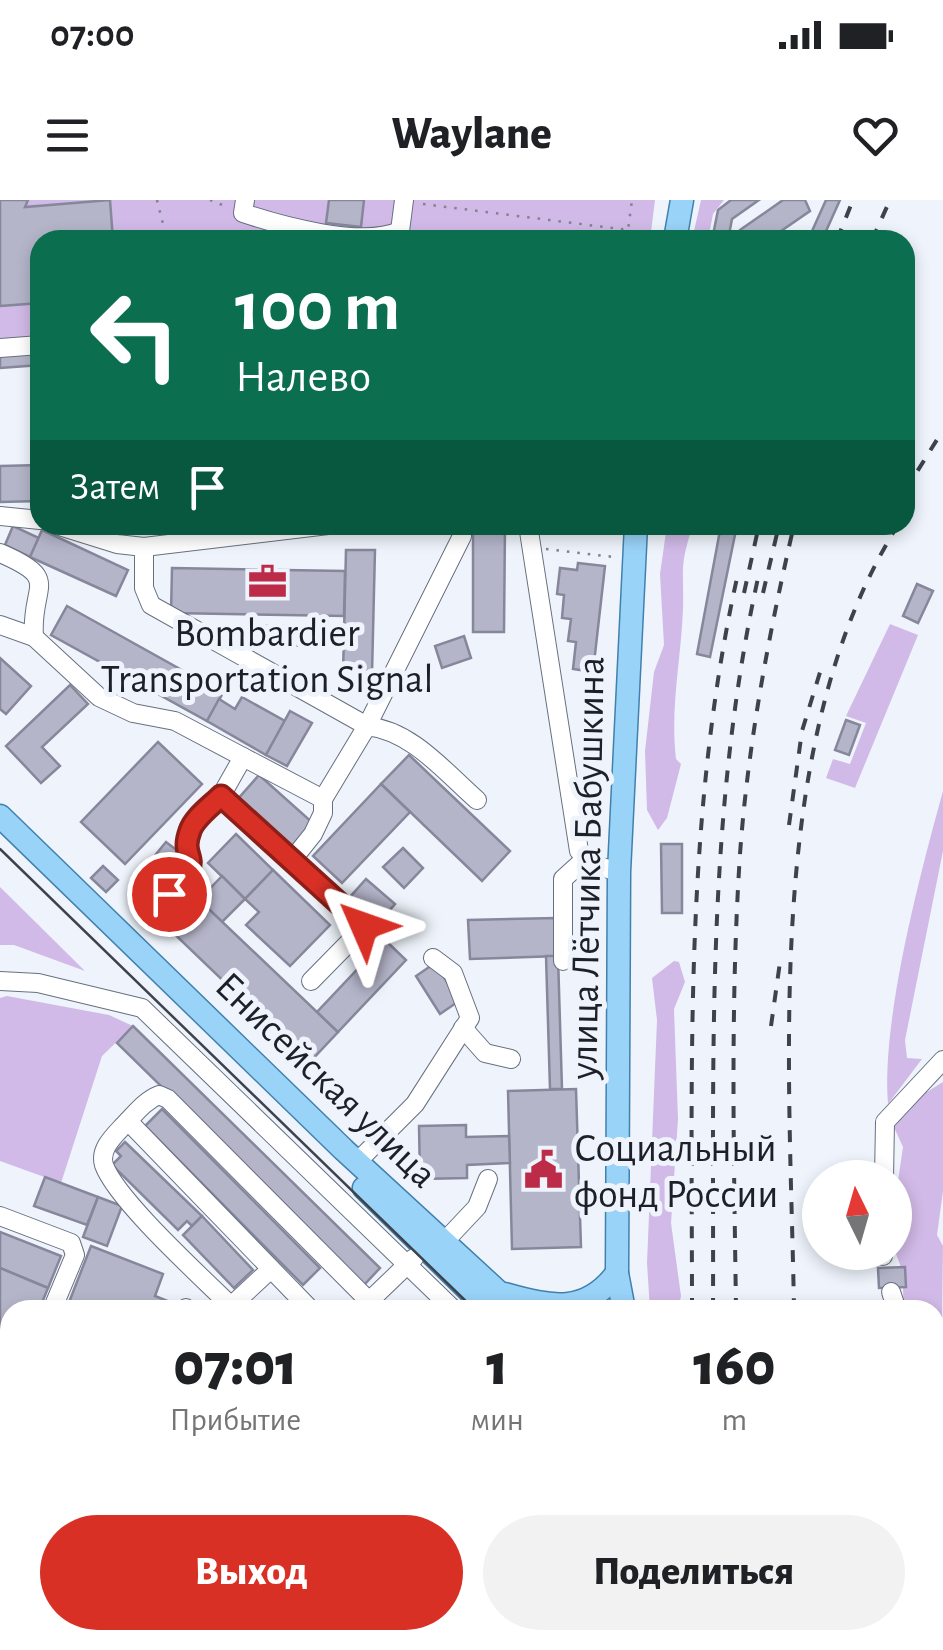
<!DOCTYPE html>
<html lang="ru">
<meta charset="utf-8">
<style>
body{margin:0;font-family:"Alegreya Sans",sans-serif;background:#f2f2f2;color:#202124;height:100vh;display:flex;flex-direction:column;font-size:38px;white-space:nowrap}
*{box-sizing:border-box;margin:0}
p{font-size:32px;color:#757577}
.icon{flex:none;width:55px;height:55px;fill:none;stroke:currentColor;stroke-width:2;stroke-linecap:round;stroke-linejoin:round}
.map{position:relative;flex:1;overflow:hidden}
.drawer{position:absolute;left:0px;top:1100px;width:945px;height:350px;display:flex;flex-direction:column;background:#fff;border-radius:30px 30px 0 0;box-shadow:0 5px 15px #0003}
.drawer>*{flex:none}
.banner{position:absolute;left:30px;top:30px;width:885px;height:305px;border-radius:30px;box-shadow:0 5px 15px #0003;background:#0b6e4f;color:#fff;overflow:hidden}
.needle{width:65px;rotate:355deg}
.fabs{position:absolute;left:802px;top:960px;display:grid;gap:20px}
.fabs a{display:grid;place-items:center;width:110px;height:110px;border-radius:50%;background:#fff;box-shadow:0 5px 15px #0003;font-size:50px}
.pin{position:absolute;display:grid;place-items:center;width:85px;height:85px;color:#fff;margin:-42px;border:5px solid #fff;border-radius:50%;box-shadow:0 2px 10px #0007}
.me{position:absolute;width:110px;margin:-55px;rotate:313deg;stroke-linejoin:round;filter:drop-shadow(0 0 8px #0008)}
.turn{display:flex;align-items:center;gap:35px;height:210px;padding:0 40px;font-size:45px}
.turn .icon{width:130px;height:130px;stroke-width:2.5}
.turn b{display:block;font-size:70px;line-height:85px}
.then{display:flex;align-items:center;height:95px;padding:0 40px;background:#0003;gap:20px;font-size:38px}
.eta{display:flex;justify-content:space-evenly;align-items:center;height:170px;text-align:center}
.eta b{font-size:60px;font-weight:800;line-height:70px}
.action{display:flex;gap:20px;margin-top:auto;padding:20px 40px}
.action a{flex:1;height:115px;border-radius:60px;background:#d93025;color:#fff;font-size:40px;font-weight:800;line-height:115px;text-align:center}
.action a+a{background:#f2f2f2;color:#202124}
.status{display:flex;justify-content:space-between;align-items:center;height:70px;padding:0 50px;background:#fff;direction:ltr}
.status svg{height:28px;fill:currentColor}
header{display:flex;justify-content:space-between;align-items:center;height:130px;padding:0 40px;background:#fff;font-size:45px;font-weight:800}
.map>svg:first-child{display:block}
.green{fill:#d1bae7}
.building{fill:#b5b5ca;stroke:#87879b;stroke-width:2.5}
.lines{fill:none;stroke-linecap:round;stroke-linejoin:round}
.minor-casing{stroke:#677081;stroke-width:20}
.major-casing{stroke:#4181ad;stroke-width:25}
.path{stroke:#80848c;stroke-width:2.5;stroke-dasharray:2.5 8;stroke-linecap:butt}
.minor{stroke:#fff;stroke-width:18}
.major{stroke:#99d3f8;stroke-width:22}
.tram{stroke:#3f424a;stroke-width:2.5}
.rail{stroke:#3f424a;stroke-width:4;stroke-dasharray:12 12;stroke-linecap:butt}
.route-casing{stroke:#8d1f18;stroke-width:25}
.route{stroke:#d93025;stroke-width:18}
.labels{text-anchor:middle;stroke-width:10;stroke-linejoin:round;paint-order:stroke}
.poi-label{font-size:40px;fill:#1d2028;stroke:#eff4fc}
.street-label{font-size:40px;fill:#1d2028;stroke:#eff4fc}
</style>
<div class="status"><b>07:00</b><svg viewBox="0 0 49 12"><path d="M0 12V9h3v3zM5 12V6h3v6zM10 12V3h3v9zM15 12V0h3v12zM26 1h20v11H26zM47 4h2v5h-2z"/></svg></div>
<header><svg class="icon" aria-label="menu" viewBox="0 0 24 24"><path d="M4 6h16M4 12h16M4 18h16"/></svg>Waylane<svg class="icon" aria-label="heart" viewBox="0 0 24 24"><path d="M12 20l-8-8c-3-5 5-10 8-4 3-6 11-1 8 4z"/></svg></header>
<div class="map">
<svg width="943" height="1450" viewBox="0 0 943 1450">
<rect width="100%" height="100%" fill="#eff4fc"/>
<g class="green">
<path d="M 0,0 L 655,0 L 650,40 L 40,40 L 40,140 L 0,144 Z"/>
<path d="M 701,0 L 724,0 L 713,14 L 708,40 L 692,40 Z"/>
<path d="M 667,325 L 693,325 C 679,367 684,369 683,409 C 681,460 670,508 676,559 L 681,564 L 667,618 L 658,630 L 647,610 L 645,551 L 654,472 L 664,445 L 660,374 Z"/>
<path d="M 890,424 L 918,435 L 855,588 L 826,578 L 833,559 L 850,564 L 866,523 L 846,516 Z"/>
<path d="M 943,591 L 943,651 L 905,840 L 907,858 L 922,859 L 888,904 C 881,821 920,674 943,591 Z"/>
<path d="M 0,687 L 85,771 L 14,745 L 0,745 Z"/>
<path d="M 674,761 L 679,762 L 685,782 L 674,809 L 678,919 L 671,1023 L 681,1096 L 678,1110 L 650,1110 L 647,1063 L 657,820 L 652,778 Z"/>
<path d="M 7,796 L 109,815 L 133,826 L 102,856 L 61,983 L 0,961 L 0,798 Z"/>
<path d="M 943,882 L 943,991 L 937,1035 L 943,1046 L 940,1264 L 935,1263 L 935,1110 L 904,1110 L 902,1070 L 895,1051 L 895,1001 L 903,947 L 892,923 L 904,906 Z"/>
</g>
<g class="building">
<path d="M 0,0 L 28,0 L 25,7 L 110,0 L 113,40 L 40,40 L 40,103 L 0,106 Z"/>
<path d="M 329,0 L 364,0 L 361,27 L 326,23 Z"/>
<path d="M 731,0 L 759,0 L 732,19 L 728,40 L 712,40 L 718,10 Z"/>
<path d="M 783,0 L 805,0 L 810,11 L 768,40 L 738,40 L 740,30 Z"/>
<path d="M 826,0 L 840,0 L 822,40 L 808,40 Z"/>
<path d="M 40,153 L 40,165 L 0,168 L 0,156 Z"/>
<path d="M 40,265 L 40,301 L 0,302 L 0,266 Z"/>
<path d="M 169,325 L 214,325 L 215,335 L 171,340 Z"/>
<path d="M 473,325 L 505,325 L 504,432 L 473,432 Z"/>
<path d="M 721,325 L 737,325 L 710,457 L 697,454 Z"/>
<path d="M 13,326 L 39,338 L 30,357 L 5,345 Z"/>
<path d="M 42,330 L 128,370 L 116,396 L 30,357 Z"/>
<path d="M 346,350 L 375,350 L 372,474 L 343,474 Z"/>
<path d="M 578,363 L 605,366 L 593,472 L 573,469 L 576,442 L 568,441 L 571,419 L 562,418 L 564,395 L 557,394 L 560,368 L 577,370 Z"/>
<path d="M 172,368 L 345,371 L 344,416 L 171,413 Z"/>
<path d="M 917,384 L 933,391 L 918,423 L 903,416 Z"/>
<path d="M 67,406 L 223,493 L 207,521 L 51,435 Z"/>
<path d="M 256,426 L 318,426 L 318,446 L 256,445 Z"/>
<path d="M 464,436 L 471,458 L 442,468 L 435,446 Z"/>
<path d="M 0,458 L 31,486 L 6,514 L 0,509 Z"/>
<path d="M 70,485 L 88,504 L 42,547 L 60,566 L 41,583 L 6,546 Z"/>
<path d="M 242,497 L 285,521 L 266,555 L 207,521 L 219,499 L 235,509 Z"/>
<path d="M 290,511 L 312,523 L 287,566 L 266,555 Z"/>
<path d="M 846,520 L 860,525 L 849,555 L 835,550 Z"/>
<path d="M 158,542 L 202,584 L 125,664 L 81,622 Z"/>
<path d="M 409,555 L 510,651 L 482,681 L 381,584 Z"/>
<path d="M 259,575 L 314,624 L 291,649 L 237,600 Z"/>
<path d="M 381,584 L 410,612 L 342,683 L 313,656 Z"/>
<path d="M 236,634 L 273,670 L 245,699 L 208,663 Z"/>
<path d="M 166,642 L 183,655 L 168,673 L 152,659 Z"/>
<path d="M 661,644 L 682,644 L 682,713 L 662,713 Z"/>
<path d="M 403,648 L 423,668 L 404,688 L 383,667 Z"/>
<path d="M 103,666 L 118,680 L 106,692 L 91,678 Z"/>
<path d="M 273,670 L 330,725 L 290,766 L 246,725 L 259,712 L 245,699 Z"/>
<path d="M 222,676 L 245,699 L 222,722 L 199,700 Z"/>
<path d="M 366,679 L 395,704 L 379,722 L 350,697 Z"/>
<path d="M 193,694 L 338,832 L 309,863 L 164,724 Z"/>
<path d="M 556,718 L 558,756 L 470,759 L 468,720 Z"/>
<path d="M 385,740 L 406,760 L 338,832 L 317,812 Z"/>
<path d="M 546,756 L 558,756 L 562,889 L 550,889 Z"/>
<path d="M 435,763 L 459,801 L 440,814 L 416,776 Z"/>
<path d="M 133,826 L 380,1068 L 364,1085 L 117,843 Z"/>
<path d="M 576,889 L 581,1047 L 512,1049 L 508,891 Z"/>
<path d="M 162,909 L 320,1068 L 303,1085 L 145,926 Z"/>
<path d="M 466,925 L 466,937 L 509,936 L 510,963 L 467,965 L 467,978 L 420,979 L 419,926 Z"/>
<path d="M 125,942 L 202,1016 L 192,1026 L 187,1021 L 178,1030 L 112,965 L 121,956 L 116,951 Z"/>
<path d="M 45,977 L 98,997 L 87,1025 L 34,1006 Z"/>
<path d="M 98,997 L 122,1006 L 107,1046 L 83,1037 Z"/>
<path d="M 202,1016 L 253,1070 L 234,1088 L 183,1035 Z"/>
<path d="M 0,1032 L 61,1056 L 48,1088 L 0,1068 Z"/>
<path d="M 91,1046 L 163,1074 L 155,1096 L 175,1104 L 173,1110 L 66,1110 Z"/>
<path d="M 905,1067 L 906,1087 L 879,1088 L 878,1068 Z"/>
<path d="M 0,1068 L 48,1088 L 39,1110 L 10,1110 L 10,1182 L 0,1207 Z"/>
<path d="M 164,1440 L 205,1440 L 202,1450 L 161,1450 Z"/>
<rect x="284" y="1440" width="128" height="10"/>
<path d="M 449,1440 L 487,1440 L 488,1450 L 449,1450 Z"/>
</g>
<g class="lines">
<defs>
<g id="minor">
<path d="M 245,0 L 243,13 C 282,26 362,48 400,31"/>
<path d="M 400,31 L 404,0"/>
<path d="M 0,148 L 40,145"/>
<path d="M 0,316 L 40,320"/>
<path d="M 56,325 L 117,344 L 144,347 L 144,388 L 151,405 L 367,526 L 462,336 L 461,325"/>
<path d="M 528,325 L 579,651 L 591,664 L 619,672"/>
<path d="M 144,347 L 328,325"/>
<path d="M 0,353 C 63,380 30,384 34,437"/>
<path d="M 0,425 L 34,437 L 99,497 L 133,513 L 175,521 L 243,557"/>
<path d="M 221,596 L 243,557 L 323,599"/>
<path d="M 293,659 L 313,634 L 323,613 L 323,599 L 367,526 C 412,531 444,571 477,600"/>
<path d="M 169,694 C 209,654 178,663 190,632 C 195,618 211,606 221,596 L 365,726 L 311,781"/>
<path d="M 563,761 L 563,679 L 584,660"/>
<path d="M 0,781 L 38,783 L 142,808 L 454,1110"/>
<path d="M 463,828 L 485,853 L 511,859"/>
<path d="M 128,921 L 311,1110"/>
<path d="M 357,962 L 415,904 L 470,818 L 453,773 L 433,758"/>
<path d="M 884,978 L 885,922 L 943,860"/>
<path d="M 0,1016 L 71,1043 L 75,1055 L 52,1110"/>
<path d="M 445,1041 L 477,1007 L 488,979"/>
<path d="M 883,1056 L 883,1052"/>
<path d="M 891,1092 L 897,1110"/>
<path d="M 231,1106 L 271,1069"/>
<path d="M 186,1110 L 186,1108"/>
<path d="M 235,1110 C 205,1080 117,1001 104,965 C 99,949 114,936 124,925 C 135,914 144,901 159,895 L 168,899 L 369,1101"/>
<path d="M 360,1110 L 414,1058"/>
<path d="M 0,1238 L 10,1214"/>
<path d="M 935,1393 L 943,1370"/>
<path d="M 0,1401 L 10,1412"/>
<path d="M 935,1435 L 939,1450"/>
<path d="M 45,1440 L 82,1450"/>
<path d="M 438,1440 L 438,1450"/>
<path d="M 549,1440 L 551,1450"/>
<path d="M 13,1450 L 16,1440"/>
<path d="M 154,1450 L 157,1440"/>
<path d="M 216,1450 L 219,1440"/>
<path d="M 258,1450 L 258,1440"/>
<path d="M 880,1450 L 881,1440"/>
</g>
<g id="major">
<path d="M 675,40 L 682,0"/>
<path d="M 0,616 L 344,950 L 518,1110"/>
<path d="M 364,988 L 489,1110"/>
<path d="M 505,1094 C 551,1107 586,1115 617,1073"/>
<path d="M 624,1110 L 617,1073 L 619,672 L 636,325"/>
<path d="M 607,1440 L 608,1450"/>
<path d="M 632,1440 L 632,1450"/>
</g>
</defs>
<use href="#minor" class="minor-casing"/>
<use href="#major" class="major-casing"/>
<g class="path">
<path d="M 157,0 L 167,40"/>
<path d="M 210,0 L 227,7"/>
<path d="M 423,4 L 628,30 L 632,0"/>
<path d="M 546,349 L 614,357"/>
</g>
<use href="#minor" class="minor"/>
<use href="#major" class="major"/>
<g class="tram">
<path d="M 0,649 L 475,1110"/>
<path d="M 571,1440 L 573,1450"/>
</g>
<g class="rail">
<path d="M 837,40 L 853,0"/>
<path d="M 872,40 L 890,0"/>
<path d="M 905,291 L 943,230"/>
<path d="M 744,393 L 759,325"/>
<path d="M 763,393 L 779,325"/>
<path d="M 789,625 L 802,531 L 821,469"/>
<path d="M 771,826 L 781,755"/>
<path d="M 692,1110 C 692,866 684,617 737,378"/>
<path d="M 713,1110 C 714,865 705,619 758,378"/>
<path d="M 736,1110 C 734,958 730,806 740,654 C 748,543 769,433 794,325"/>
<path d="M 794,1110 C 790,864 762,541 898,325"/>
<path d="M 714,1440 L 714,1450"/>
<path d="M 738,1440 L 738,1450"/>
<path d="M 790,1440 L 790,1450"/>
<path d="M 691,1450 L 691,1440"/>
</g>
</g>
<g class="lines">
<defs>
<path id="route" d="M 169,694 C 209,654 178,663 190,631 C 194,618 211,606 221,596 L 364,726"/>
</defs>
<use href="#route" class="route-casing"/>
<use href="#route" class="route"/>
</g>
<defs>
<symbol id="office-bare" viewBox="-9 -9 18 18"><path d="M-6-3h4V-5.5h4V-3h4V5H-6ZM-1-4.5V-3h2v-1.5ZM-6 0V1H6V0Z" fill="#bc2b47" stroke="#eff4fc" stroke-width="2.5" paint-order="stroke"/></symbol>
<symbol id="civic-bare" viewBox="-9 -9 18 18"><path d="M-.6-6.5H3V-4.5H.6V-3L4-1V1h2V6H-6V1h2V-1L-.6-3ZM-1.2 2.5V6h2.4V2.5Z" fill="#bc2b47" stroke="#eff4fc" stroke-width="2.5" paint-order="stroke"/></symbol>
</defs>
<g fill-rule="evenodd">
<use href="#office-bare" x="240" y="354" width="55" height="55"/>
<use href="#civic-bare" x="516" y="942" width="55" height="55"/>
</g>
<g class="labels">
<g class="poi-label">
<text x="267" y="446">Bombardier<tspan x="267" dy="46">Transportation Signal</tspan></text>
<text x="574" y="961" text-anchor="start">Социальный<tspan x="574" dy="46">фонд России</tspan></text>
</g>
<g class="street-label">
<text transform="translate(586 668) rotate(-89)" y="14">улица Лётчика Бабушкина</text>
<text transform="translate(327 879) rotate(44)" y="14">Енисейская улица</text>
</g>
</g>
</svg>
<div class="fabs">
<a><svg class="needle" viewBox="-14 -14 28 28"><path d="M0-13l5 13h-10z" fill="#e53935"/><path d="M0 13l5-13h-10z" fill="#757577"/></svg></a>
</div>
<div class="pin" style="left:169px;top:694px;background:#d93025"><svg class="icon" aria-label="arrive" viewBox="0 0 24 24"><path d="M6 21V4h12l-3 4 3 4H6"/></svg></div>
<svg class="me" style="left:364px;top:726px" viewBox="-20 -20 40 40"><path d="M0-17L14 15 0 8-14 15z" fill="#d93025" stroke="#fff" stroke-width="4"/></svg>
<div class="banner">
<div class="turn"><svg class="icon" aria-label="left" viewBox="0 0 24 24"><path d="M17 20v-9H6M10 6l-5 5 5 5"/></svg><div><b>100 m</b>Налево</div></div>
<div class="then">Затем<svg class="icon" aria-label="arrive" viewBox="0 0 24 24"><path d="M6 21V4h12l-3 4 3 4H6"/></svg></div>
</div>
<section class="drawer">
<div class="eta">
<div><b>07:01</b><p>Прибытие</p></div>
<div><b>1</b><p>мин</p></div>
<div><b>160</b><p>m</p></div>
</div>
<div class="action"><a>Выход</a><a>Поделиться</a></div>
</section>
</div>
